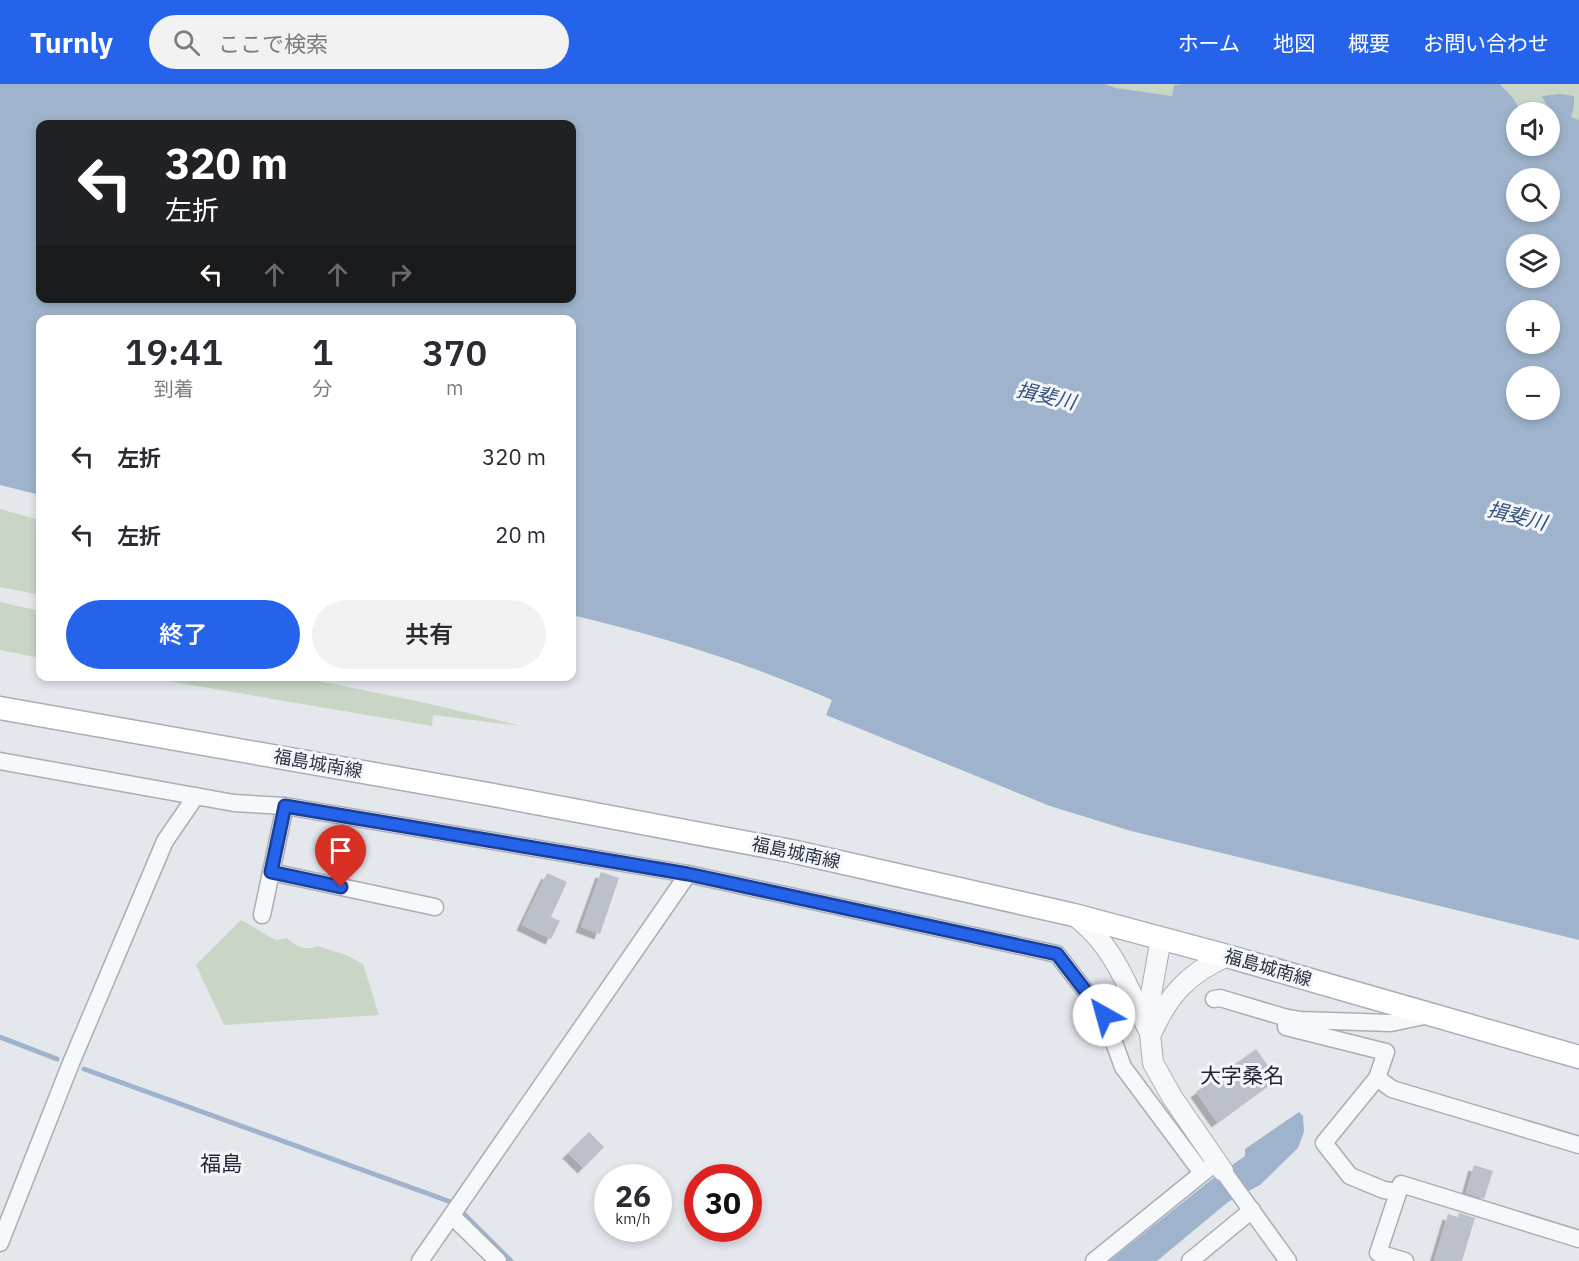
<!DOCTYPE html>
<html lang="ja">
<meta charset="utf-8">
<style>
body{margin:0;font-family:"IBM Plex Sans","Noto Sans JP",sans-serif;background:#f2f2f3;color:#2b2b33;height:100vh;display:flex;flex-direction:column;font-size:22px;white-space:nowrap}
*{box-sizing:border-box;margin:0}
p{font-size:20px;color:#7c7c81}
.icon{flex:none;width:33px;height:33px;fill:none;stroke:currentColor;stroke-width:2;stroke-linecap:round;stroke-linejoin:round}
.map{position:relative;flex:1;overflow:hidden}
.sheet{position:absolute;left:36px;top:231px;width:540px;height:366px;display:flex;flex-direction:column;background:#fff;border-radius:12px;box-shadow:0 3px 9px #0003}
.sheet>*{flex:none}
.banner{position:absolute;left:36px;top:36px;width:540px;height:183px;border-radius:12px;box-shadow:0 3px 9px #0003;background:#202124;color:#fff;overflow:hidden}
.controls{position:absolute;left:1506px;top:18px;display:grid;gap:12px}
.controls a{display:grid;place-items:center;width:54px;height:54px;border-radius:50%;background:#fff;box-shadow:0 3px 9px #0003;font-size:30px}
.speed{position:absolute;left:594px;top:1080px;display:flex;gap:12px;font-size:30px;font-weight:700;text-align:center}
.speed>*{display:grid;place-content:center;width:78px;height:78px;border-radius:50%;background:#fff;box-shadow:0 3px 9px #0003;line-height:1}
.speed small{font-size:15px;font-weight:400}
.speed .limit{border:9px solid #d22;background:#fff;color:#111}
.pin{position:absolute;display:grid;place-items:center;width:51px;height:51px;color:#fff;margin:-62px -26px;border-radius:50% 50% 50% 0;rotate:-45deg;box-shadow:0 0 6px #0007}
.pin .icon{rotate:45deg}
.me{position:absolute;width:66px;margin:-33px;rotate:322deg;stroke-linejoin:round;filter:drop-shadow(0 0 4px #0008)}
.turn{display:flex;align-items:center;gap:21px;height:126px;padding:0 30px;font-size:27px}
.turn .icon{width:78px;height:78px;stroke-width:2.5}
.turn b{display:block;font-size:42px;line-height:51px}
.lanes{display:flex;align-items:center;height:57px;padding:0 30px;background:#0003;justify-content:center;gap:30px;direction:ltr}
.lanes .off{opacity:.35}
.eta{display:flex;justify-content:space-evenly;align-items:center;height:102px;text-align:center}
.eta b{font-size:36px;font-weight:600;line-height:42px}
.primary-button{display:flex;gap:12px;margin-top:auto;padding:12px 30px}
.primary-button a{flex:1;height:69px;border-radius:36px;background:#2563eb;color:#fff;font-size:24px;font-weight:600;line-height:69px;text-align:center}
.primary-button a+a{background:#f2f2f3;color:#2b2b33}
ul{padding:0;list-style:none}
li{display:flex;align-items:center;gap:18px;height:78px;padding:0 30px}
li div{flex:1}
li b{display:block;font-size:22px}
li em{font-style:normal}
header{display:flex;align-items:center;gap:36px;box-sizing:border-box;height:84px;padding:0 30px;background:#2563eb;color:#fff}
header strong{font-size:28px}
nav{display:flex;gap:33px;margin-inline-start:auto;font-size:21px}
.search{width:420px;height:54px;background:#f2f2f3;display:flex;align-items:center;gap:15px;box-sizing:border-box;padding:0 21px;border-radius:33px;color:#7c7c81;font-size:22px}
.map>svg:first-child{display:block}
.green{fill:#c9d6c5}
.water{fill:#9fb4cc;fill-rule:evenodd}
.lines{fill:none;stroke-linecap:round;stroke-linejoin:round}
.stream{stroke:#9fb4cc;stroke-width:5}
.building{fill:#bbc0ca;filter:url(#shadow)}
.minor-casing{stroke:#a9aeb7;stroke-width:19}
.tertiary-casing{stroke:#a9aeb7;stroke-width:22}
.secondary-casing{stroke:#a9aeb7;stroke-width:25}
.minor{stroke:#f7f8fa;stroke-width:16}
.tertiary{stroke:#f7f8fa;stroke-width:20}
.secondary{stroke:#fff;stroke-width:22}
.route-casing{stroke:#184099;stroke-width:15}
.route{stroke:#2563eb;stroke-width:10}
.labels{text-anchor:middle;stroke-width:6;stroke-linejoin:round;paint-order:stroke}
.street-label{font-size:18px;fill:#2b3445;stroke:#f4f6f9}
.water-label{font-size:20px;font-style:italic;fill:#34527a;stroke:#f4f6f9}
.quarter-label{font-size:21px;fill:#1d2536;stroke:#f4f6f9}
</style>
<header>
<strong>Turnly</strong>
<div class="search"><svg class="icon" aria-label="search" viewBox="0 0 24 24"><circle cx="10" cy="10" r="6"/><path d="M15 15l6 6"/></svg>ここで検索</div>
<nav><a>ホーム</a><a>地図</a><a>概要</a><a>お問い合わせ</a></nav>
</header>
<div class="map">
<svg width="1579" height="1177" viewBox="0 0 1579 1177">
<defs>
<filter id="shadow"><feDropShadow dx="-5.5" dy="5.5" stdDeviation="0" flood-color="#0004"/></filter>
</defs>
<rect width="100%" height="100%" fill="#e4e7ec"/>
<g class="green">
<path d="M 1105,0 L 1182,0 L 1174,1 L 1172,12 L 1115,4 Z"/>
<path d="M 1500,0 L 1579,0 L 1579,36 L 1571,33 L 1574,23 L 1543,12 L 1552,30 L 1550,31 L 1550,28 L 1521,28 L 1514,15 Z"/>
<path d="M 0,425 L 40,436 L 40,511 L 0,503 Z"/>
<path d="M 0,518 L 40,527 L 40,574 L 0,566 Z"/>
<path d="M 144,593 L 299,593 L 426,619 L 521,642 L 433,631 L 432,642 Z"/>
<path d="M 241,836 L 276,856 L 287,854 C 296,862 305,868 317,862 L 346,871 L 363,880 L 379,931 L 224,941 L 196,881 Z"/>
</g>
<g class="water">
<path d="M 0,0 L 1105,0 L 1116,4 L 1172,12 L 1174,1 L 1182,0 L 1500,0 L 1514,15 L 1521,28 L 1516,28 L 1516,62 L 1550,62 L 1550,31 L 1551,30 L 1542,12 L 1560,10 L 1574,12 L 1574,23 L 1571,33 L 1579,36 L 1579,856 L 1131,747 L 1050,722 L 826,631 L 832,616 C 748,579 661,552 572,531 L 572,236 L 40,236 L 40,411 L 0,401 ZM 40,40 L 572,40 L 572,214 L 40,214 ZM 1516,94 L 1550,94 L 1550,128 L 1516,128 ZM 1516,160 L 1550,160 L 1550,194 L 1516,194 ZM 1516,226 L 1550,226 L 1550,260 L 1516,260 ZM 1516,292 L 1550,292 L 1550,326 L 1516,326 Z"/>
<path d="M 1299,1028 L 1303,1032 L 1304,1048 L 1298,1064 L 1260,1101 L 1228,1118 L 1157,1177 L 1109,1177 L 1211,1096 L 1245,1072 L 1245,1065 Z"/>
</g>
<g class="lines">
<g class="stream">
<path d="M 0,953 L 57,975"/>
<path d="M 84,985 L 451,1118"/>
<path d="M 463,1129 L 511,1177"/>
</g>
</g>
<g class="building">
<path d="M 601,788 L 619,794 L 600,850 L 581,843 Z"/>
<path d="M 547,789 L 567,798 L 551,833 L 560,837 L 551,855 L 522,841 Z"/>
<path d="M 1256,965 L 1277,994 L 1217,1038 L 1196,1008 Z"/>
<path d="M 589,1048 L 604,1063 L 583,1084 L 568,1069 Z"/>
<path d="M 1474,1081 L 1493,1087 L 1484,1115 L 1466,1109 Z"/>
<path d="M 1459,1129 L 1475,1134 L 1462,1177 L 1434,1177 L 1448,1130 L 1458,1133 Z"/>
</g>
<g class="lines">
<defs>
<g id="minor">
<path d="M 0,677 L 234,719 L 285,722 L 688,790 L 1057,870 L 1104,931 L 1123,983 L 1202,1089"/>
<path d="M 271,788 L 435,823"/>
<path d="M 262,831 L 285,722"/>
<path d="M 1214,915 L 1220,914 L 1287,934 L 1300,936 L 1391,939 L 1429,931"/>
<path d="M 1287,934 L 1286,943 L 1386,968 L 1377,994 L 1392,1005 L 1579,1061"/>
<path d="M 1377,994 L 1324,1059 L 1350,1092 L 1384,1106 L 1398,1108"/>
<path d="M 1223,1087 L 1288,1177"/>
<path d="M 452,1132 L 498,1177"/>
<path d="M 0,1159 L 71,979 L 165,757 L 196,712"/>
<path d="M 420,1177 L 688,790"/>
<path d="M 1094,1177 L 1210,1083"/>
<path d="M 1190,1177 L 1252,1126"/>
<path d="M 1405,1177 L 1378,1169 L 1401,1100 L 1579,1155"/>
</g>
<g id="tertiary">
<path d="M 1074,831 C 1082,838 1091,845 1098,854 C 1120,879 1133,915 1148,945"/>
<path d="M 1161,854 L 1150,916 L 1150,950 L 1153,979 L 1172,1013 L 1223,1087"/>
<path d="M 1152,948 C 1169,910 1189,889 1227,872"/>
</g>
<path id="secondary" d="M 0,624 L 488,710 L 791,767 L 1074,831 L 1227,872 L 1579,973"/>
</defs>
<use href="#minor" class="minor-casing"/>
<use href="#tertiary" class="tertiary-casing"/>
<use href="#secondary" class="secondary-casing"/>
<use href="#minor" class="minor"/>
<use href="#tertiary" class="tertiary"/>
<use href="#secondary" class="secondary"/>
</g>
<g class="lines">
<defs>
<path id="route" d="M 341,803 L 271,788 L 285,722 L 688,790 L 1057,870 L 1104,931"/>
</defs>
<use href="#route" class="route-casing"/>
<use href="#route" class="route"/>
</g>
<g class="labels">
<g class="street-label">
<text transform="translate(318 680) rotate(10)" y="6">福島城南線</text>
<text transform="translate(796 769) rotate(12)" y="6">福島城南線</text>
<text transform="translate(1268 884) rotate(16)" y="6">福島城南線</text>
</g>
<g class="water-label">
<text transform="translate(1046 312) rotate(13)" y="7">揖斐川</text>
<text transform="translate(1517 432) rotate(14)" y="7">揖斐川</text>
</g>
<g class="quarter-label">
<text x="1242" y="999">大字桑名</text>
<text x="221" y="1087">福島</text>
</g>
</g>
</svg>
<div class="controls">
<a><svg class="icon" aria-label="sound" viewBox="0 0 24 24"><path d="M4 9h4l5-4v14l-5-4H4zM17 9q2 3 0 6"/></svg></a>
<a><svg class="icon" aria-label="search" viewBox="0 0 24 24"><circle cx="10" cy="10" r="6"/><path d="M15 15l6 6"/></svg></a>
<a><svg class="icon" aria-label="layers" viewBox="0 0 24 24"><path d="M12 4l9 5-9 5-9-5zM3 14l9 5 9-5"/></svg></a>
<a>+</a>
<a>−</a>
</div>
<div class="speed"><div>26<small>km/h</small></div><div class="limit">30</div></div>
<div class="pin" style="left:341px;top:803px;background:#d93025"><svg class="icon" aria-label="arrive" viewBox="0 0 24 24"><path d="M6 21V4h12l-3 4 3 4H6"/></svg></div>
<svg class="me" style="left:1104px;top:931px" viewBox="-20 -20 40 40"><circle r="19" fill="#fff"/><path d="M0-13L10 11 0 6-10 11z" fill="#2563eb"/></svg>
<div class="banner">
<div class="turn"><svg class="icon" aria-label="left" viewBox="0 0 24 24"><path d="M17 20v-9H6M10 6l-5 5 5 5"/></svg><div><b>320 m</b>左折</div></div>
<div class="lanes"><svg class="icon" aria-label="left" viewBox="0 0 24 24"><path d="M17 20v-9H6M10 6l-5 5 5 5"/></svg><svg class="icon off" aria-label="ahead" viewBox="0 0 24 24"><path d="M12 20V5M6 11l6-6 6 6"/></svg><svg class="icon off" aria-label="ahead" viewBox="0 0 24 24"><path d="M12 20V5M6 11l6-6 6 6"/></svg><svg class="icon off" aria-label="right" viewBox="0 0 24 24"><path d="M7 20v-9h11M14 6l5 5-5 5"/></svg></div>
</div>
<section class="sheet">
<div class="eta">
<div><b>19:41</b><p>到着</p></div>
<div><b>1</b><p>分</p></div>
<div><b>370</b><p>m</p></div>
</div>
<ul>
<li><svg class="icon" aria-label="left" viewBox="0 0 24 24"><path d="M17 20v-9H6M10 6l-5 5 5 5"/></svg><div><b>左折</b></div><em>320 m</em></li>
<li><svg class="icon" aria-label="left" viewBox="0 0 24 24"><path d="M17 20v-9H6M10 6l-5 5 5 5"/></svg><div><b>左折</b></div><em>20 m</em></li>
</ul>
<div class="primary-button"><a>終了</a><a>共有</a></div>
</section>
</div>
